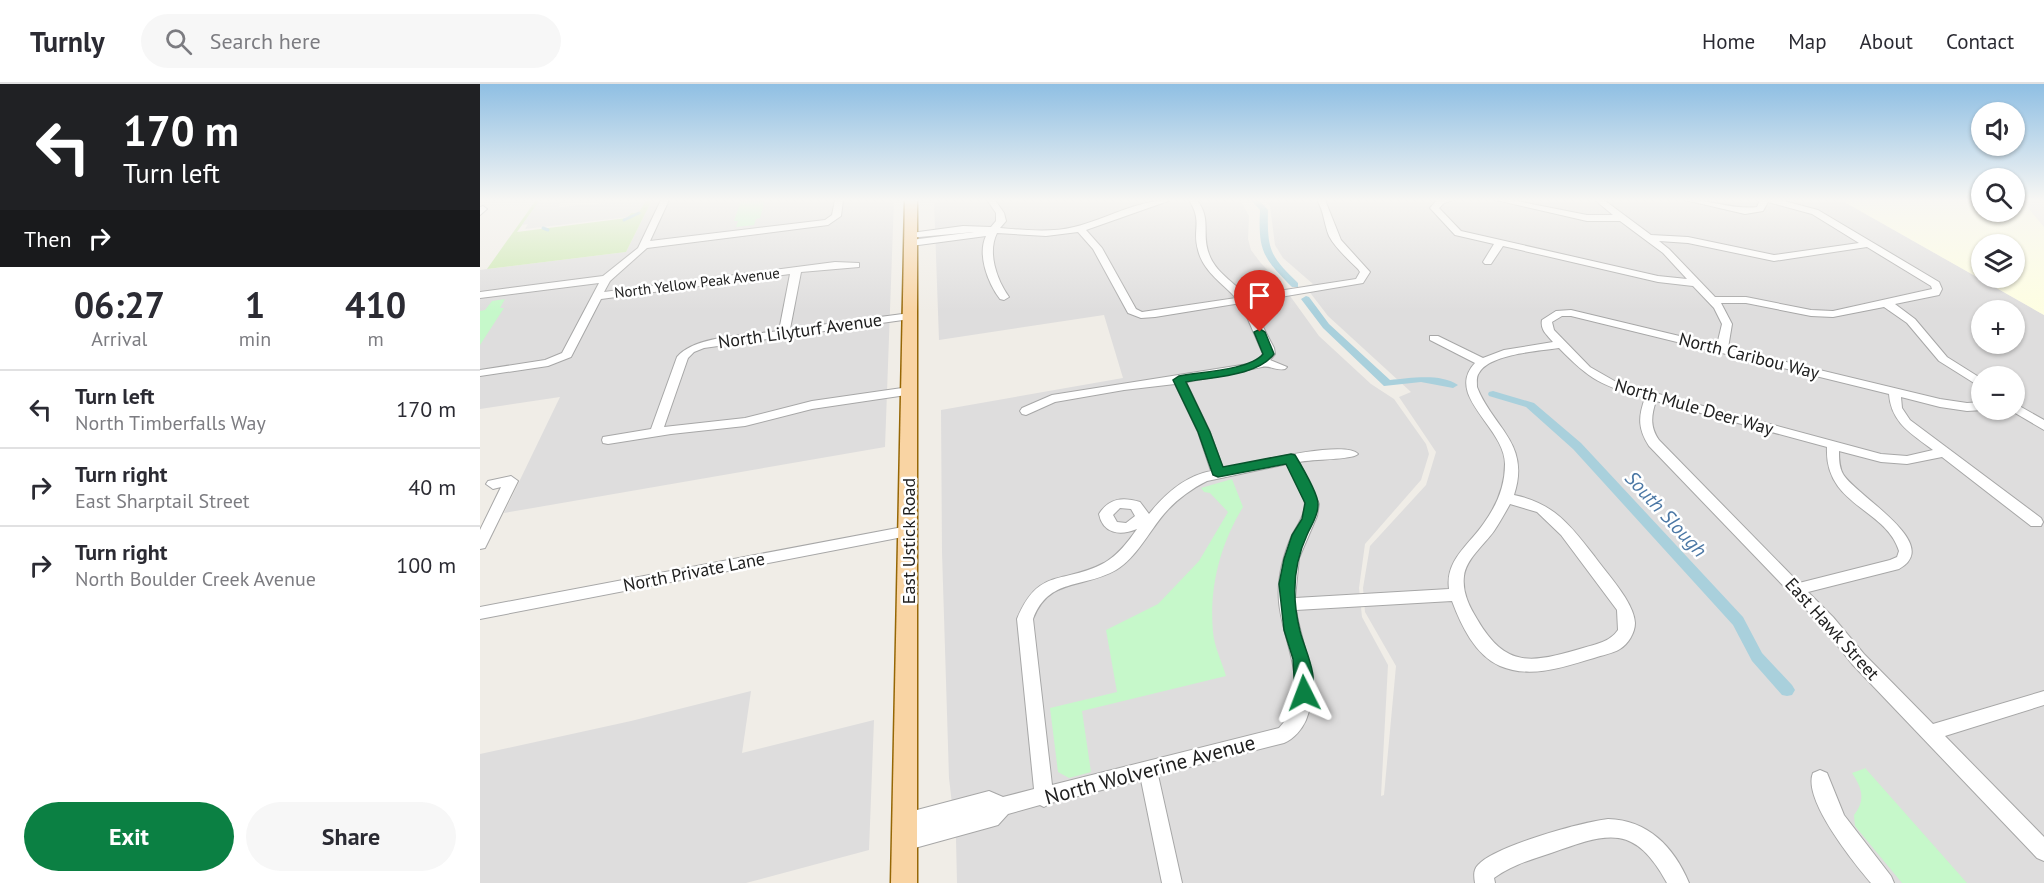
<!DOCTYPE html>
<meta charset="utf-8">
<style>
body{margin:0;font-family:"PT Sans",sans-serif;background:#f7f7f7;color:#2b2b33;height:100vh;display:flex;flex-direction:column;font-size:22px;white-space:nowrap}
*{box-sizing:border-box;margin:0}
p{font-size:20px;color:#7c7c81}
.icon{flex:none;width:33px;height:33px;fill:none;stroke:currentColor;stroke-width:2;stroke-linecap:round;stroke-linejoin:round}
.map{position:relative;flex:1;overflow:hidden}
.panel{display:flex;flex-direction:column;background:#fff;width:480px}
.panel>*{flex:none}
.guide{background:#202124;color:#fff;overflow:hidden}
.controls{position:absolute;left:1491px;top:18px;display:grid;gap:12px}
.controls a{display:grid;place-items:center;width:54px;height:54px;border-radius:50%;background:#fff;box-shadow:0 2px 4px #0004;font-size:30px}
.pin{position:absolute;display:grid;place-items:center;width:51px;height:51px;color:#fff;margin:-62px -26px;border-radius:50% 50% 50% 0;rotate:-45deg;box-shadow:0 0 6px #0007}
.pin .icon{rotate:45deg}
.me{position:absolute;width:66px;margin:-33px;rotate:357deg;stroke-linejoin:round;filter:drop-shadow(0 0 4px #0008)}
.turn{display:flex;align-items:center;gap:21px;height:126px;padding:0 24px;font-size:27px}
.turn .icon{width:78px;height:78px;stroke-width:2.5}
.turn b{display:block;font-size:42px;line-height:51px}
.then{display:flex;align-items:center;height:57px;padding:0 24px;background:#0003;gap:12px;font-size:22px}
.eta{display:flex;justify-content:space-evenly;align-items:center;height:102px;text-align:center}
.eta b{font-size:36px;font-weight:600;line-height:42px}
.primary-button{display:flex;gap:12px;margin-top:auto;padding:12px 24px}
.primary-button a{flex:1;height:69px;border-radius:36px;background:#0b8043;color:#fff;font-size:24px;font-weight:600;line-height:69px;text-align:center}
.primary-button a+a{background:#f7f7f7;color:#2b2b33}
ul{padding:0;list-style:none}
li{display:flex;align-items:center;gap:18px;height:78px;padding:0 24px;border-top:2px solid #e1e1e2}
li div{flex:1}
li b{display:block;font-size:22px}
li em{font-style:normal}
header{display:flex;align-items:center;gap:36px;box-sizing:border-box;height:84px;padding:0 30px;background:#fff;border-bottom:2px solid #e1e1e2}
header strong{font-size:28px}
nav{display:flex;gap:33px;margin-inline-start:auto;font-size:21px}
.search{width:420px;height:54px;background:#f7f7f7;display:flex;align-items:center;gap:15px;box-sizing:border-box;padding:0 21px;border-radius:33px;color:#7c7c81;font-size:22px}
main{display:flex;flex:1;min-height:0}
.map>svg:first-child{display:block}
.residential{fill:#dedddd;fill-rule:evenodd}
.education{fill:#fefee2;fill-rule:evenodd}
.grass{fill:#cbe8af}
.park{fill:#c6f8ca}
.parking{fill:#e0e0e0}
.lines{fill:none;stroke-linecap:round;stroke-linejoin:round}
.stream{stroke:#a9d0dc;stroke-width:3}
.canal{fill:#a9d0dc;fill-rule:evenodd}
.minor-casing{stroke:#a7a7a7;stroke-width:2}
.major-casing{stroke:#966705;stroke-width:3}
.minor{fill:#fff;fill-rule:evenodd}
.major{fill:#f9d4a3;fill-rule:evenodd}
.route{fill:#0b8043;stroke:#07532c;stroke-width:1.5}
.labels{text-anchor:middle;stroke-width:5;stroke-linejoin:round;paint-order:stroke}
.far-street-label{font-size:15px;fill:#202020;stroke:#fff}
.street-label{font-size:18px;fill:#202020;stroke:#fff}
.water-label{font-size:20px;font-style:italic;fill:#4c78a5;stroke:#fff}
.near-street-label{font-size:21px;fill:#202020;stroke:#fff}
</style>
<header>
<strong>Turnly</strong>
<div class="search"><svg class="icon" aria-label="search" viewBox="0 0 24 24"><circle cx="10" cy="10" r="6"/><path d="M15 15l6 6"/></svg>Search here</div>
<nav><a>Home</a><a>Map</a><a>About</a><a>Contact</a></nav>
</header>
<main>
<section class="panel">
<div class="guide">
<div class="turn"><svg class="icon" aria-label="left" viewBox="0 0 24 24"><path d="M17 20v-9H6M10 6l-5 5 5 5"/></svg><div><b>170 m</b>Turn left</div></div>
<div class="then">Then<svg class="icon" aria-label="right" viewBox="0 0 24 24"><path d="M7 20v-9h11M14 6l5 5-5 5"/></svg></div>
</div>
<div class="eta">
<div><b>06:27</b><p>Arrival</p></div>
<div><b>1</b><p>min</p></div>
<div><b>410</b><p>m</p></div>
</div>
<ul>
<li><svg class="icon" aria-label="left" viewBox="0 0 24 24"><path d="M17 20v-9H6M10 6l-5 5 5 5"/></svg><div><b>Turn left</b><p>North Timberfalls Way</p></div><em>170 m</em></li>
<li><svg class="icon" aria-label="right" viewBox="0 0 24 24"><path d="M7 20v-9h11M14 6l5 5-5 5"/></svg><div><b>Turn right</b><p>East Sharptail Street</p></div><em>40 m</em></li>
<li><svg class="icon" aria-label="right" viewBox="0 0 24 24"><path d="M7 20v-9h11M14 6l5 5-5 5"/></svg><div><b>Turn right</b><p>North Boulder Creek Avenue</p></div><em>100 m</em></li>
</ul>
<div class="primary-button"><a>Exit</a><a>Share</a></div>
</section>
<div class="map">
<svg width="1564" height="799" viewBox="0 0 1564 799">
<rect width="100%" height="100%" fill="#f0ede7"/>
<g class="residential">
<path d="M 172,116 L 414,116 L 405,363 L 24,429 L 80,313 L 0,325 L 0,186 L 146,168 Z"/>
<path d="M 454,116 L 760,116 L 769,132 L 768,155 L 771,166 L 780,178 L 805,205 L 839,252 L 891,300 L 914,315 L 946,360 L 949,370 L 941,396 L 885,460 L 879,504 L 882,533 L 908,581 L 901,712 L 904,711 L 916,582 L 885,528 L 883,504 L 890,462 L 946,401 L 956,368 L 919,313 L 931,308 L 848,232 L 825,202 L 833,200 L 803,174 L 795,161 L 790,122 L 784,116 L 1361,116 L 1564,231 L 1564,799 L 477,799 L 476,755 L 469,694 L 462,468 L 461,326 L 643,294 L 624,231 L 459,256 ZM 1502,226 L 1534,226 L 1534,260 L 1502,260 ZM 1502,292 L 1534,292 L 1534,326 L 1502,326 Z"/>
<path d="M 271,607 L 262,669 L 394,636 L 389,766 L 266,799 L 0,799 L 0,670 L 151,637 Z"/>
</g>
<path class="education" d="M 1361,116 L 1501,116 L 1502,128 L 1534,128 L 1535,116 L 1543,118 L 1564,143 L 1564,231 ZM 1502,160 L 1534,160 L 1534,194 L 1502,194 Z"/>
<path class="grass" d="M 56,116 L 60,116 L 37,148 L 147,134 L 151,129 L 159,128 L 166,116 L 172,116 L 146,168 L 7,185 Z"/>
<g class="park">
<path d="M 261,116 L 285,116 L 280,134 L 276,135 L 274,141 L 256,143 L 258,137 L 254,137 Z"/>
<path d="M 25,215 L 20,224 L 24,224 L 0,261 L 0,227 L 5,226 L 12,217 Z"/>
<path d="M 752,395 L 763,423 C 740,461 729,503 733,548 C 734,562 742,578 746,592 L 602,627 L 611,688 L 589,694 L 578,688 L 570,624 L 637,608 L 626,546 L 678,520 L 719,477 L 748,428 L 730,409 L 724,408 L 721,404 Z"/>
<path d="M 1386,684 L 1386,685 L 1487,799 L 1422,799 L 1375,742 L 1374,731 C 1386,716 1382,704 1372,689 Z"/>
</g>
<path class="parking" d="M 60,116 L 83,116 L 79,123 L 166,116 L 159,128 L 151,129 L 148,133 L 45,145 L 48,140 L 42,141 Z"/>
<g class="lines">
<g class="stream">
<path d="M 144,136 L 159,129"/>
<path d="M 63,144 L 68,146"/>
</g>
<g class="canal">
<path d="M 771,116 L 779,116 L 788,126 C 787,166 790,172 818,199 L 818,203 L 812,203 C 783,174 778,167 780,126 Z"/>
<path d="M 826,212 L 829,213 L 849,240 L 910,296 C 930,294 961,289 978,301 L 973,304 L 941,298 L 904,302 L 843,244 L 821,215 Z"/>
<path d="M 1013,307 L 1054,319 L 1101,359 L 1263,533 L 1282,569 L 1312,601 L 1315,606 L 1312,611 L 1307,612 L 1302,611 L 1272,577 L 1253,541 L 1093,365 L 1046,323 L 1009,312 L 1008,310 L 1009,308 Z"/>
</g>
<defs>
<g id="minor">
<path d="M 181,116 L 189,116 L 170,157 L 345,136 L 352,131 L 355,116 L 363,116 L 361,132 L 348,141 L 167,164 L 130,197 L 124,208 L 355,178 L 379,179 L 379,183 L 321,188 L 310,245 L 430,229 L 435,232 L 430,235 L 224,264 L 214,268 L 208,274 L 184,343 L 265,334 L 332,317 L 429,303 L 435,307 L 433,310 L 332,325 L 265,342 L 191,350 L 128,360 L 123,359 L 122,356 L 123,353 L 171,345 L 197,273 C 215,251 271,251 299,247 L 310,190 L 121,215 L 91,273 L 68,282 L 0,292 L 0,286 L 65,276 L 82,269 L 119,199 L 0,214 L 0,208 L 123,192 L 158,164 Z"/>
<path d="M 507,116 L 515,116 L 524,129 L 526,137 L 520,144 C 545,146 570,149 594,143 C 627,135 656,116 691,116 L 606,146 L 622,164 L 656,225 L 662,228 L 756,214 C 742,199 723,187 718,166 C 712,145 723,138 709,116 L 717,116 C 732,136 721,149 729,170 C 735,188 754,198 766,212 L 876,195 L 880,188 L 878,185 C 868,175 856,165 849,152 C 844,140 844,127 837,116 L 845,116 L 861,156 L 890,188 L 883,199 L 770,218 L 794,264 L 795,270 L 790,276 L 807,283 L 805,285 C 797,287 789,281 782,283 C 757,288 731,294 706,298 L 730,348 L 743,385 C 766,380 864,355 878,370 C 872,376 832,375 819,378 L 839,420 L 837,432 L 819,474 L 815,514 L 969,505 C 965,476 989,461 1004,439 C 1017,421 1025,402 1025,380 C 1025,343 964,312 995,279 L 950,256 L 950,252 L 958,252 L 1003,274 L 1024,266 L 1073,258 C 1067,251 1060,246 1062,236 L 1076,227 L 1091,226 L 1237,261 L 1242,240 L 1234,224 L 1213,202 L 1178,198 L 1023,162 L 1011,180 L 1005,180 L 1003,178 L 1014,160 L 975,151 L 950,124 L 957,116 L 973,116 L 964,119 L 959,124 L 981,147 L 1178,192 L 1207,195 L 1183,169 L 1140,137 L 1107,137 L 1016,116 L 1032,116 L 1107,131 L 1133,131 L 1115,116 L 1124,116 L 1171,151 L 1208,153 L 1294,171 L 1379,159 L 1332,130 L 1288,118 L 1283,127 L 1265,130 L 1205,116 C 1229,115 1253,126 1277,123 L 1280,116 L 1300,116 L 1338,126 L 1459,198 L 1462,205 L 1459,211 L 1415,220 L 1435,235 L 1467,273 L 1502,295 L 1502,304 L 1459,277 L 1427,239 L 1404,223 L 1353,233 L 1331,232 L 1266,219 L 1241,219 L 1252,240 L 1248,264 L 1460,315 L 1487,319 L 1502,318 L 1503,326 L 1487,327 L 1460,323 L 1421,313 L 1422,324 L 1430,336 L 1561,434 L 1563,438 L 1561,442 L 1551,442 L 1462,373 L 1427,380 L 1401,378 L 1359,367 C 1359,375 1359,383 1363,390 C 1376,412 1464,460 1419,485 L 1328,508 L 1353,533 L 1384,570 L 1453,640 L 1564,607 L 1564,621 L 1465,652 L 1564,753 L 1564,777 L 1557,774 L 1372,580 L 1341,541 L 1169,362 C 1158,345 1158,333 1165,314 C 1122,302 1110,296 1079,264 C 1059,267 1009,270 999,289 C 996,293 997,298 997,303 C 1013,344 1051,359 1034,411 C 1074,419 1091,442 1115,473 C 1127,490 1154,518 1155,539 C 1155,549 1148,560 1140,565 C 1132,570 1122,571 1114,574 C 1084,583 1050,595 1020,582 C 995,571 981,541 972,517 L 816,526 C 822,563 841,599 826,636 C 822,645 814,655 804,659 L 678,691 L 702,799 L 682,799 L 661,696 L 571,719 L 564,723 L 560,721 L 528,730 L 518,741 L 511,743 L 424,767 L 417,764 L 414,757 L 417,750 L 425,747 L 418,745 L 415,738 L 418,731 L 509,707 L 523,713 L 554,705 L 537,535 C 559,482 583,501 624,479 C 638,471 648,458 657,445 C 640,452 623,450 619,430 C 629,414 643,413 660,418 L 669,430 C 685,410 705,392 731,387 L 718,348 L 695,300 L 644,306 L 575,318 L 546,331 L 542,330 L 540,327 L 542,324 L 572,311 L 768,280 L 779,276 L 783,270 L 761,219 L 675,233 L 661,234 L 648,229 L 613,165 L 598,148 L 566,152 L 517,149 C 507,169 517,196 529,213 L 524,216 L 520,215 C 508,199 497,171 506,152 L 431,162 L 426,159 L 431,156 L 494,148 L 428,154 L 428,150 L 431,149 L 483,142 L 511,143 L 516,137 L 516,129 ZM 1179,157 L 1208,159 L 1294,177 L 1387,163 L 1451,202 L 1452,205 L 1353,227 L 1331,226 L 1266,213 L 1235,213 L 1189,165 ZM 1082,232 L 1091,232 L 1409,310 C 1411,339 1432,350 1453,366 L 1427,372 L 1401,370 L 1138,299 L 1110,283 L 1074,246 L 1072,238 ZM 1176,317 L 1347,363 C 1344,422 1406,424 1419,467 L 1417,473 L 1410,476 L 1319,499 L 1179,356 C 1170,343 1171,332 1176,317 ZM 807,380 C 814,392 825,408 825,422 C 824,433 817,442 812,451 C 803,472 797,496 799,518 C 803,562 834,607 799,644 L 572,701 L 553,535 C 569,493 603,505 636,486 C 657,473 668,449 684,430 C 696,416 711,405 727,397 ZM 1030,420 L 1057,428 L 1081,451 L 1137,526 L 1138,546 C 1130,558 1116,560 1103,564 C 1052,579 1026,585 997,535 C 989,522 982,508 984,492 C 986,475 1004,461 1014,447 C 1020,438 1025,429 1030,420 ZM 640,424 L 651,425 L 655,432 L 646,439 L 637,438 L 633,431 Z"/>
<path d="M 3,122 L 7,125 L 0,131 L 0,123 Z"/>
<path d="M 1534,319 L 1564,336 L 1564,346 L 1530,326 L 1534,326 Z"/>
<path d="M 31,392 L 38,397 L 7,460 L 5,464 L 0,465 L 0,446 L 21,403 L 13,405 L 6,400 L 8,397 Z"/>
<path d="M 428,442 L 433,443 L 435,447 L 433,451 L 0,535 L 0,523 Z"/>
<path d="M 1340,686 L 1347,689 L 1364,731 L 1411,792 L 1414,799 L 1391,799 C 1374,779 1322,715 1333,689 Z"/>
<path d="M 1128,735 C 1168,736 1194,763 1209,799 L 1187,799 C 1155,741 1130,748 1074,768 C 1054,775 1033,780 1014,794 L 1015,799 L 995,799 C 994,793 993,786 998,781 C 1015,762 1102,738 1128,735 Z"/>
</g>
<path id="major" d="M 425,116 L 437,116 L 437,799 L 411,799 Z"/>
</defs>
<use href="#minor" class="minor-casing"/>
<use href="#major" class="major-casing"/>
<use href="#minor" class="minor"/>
<use href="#major" class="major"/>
</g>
<linearGradient id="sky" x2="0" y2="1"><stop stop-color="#8fbfe3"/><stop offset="0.51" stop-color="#f8f7f4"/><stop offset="1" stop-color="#f8f7f4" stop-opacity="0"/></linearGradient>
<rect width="1564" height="228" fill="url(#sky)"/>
<path class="route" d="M 780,245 L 785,248 L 794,270 C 778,292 732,293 706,298 L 730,348 L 743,383 L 811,370 L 815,371 C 821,381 839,411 838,421 C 838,433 831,441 827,451 C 813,481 812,515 820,547 C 825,567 840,593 830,614 L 824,616 L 818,614 L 815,609 L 813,575 L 804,546 L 799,500 L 804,475 L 812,451 L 822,435 L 825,419 L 806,380 L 738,393 L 733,391 L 718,348 L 693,296 L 699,292 C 720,288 770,286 783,270 L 774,248 Z"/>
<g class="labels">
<g class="far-street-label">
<text transform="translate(217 199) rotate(-7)" y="5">North Yellow Peak Avenue</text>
</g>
<g class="street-label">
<text transform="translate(320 247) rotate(-8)" y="6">North Lilyturf Avenue</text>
<text transform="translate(1269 272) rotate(14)" y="6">North Caribou Way</text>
<text transform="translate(1214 323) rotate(16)" y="6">North Mule Deer Way</text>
<text transform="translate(429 457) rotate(-90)" y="6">East Ustick Road</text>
<text transform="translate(214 488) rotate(-11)" y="6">North Private Lane</text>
<text transform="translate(1352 545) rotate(48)" y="6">East Hawk Street</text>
</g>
<g class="water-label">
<text transform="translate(1186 430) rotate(47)" y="7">South Slough</text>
</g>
<g class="near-street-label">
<text transform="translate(670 686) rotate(-15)" y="7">North Wolverine Avenue</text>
</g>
</g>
</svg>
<div class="controls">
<a><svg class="icon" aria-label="sound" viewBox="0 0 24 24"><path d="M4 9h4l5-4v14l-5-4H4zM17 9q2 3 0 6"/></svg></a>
<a><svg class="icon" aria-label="search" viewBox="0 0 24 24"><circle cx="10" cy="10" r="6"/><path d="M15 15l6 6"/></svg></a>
<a><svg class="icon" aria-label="layers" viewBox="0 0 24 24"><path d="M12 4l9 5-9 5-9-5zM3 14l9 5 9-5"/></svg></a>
<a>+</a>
<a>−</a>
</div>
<div class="pin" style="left:780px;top:248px;background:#d93025"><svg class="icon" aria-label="arrive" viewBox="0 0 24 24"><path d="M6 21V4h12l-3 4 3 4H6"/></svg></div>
<svg class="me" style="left:824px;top:609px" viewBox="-20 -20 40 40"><path d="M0-17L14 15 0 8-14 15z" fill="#0b8043" stroke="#fff" stroke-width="4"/></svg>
</div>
</main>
